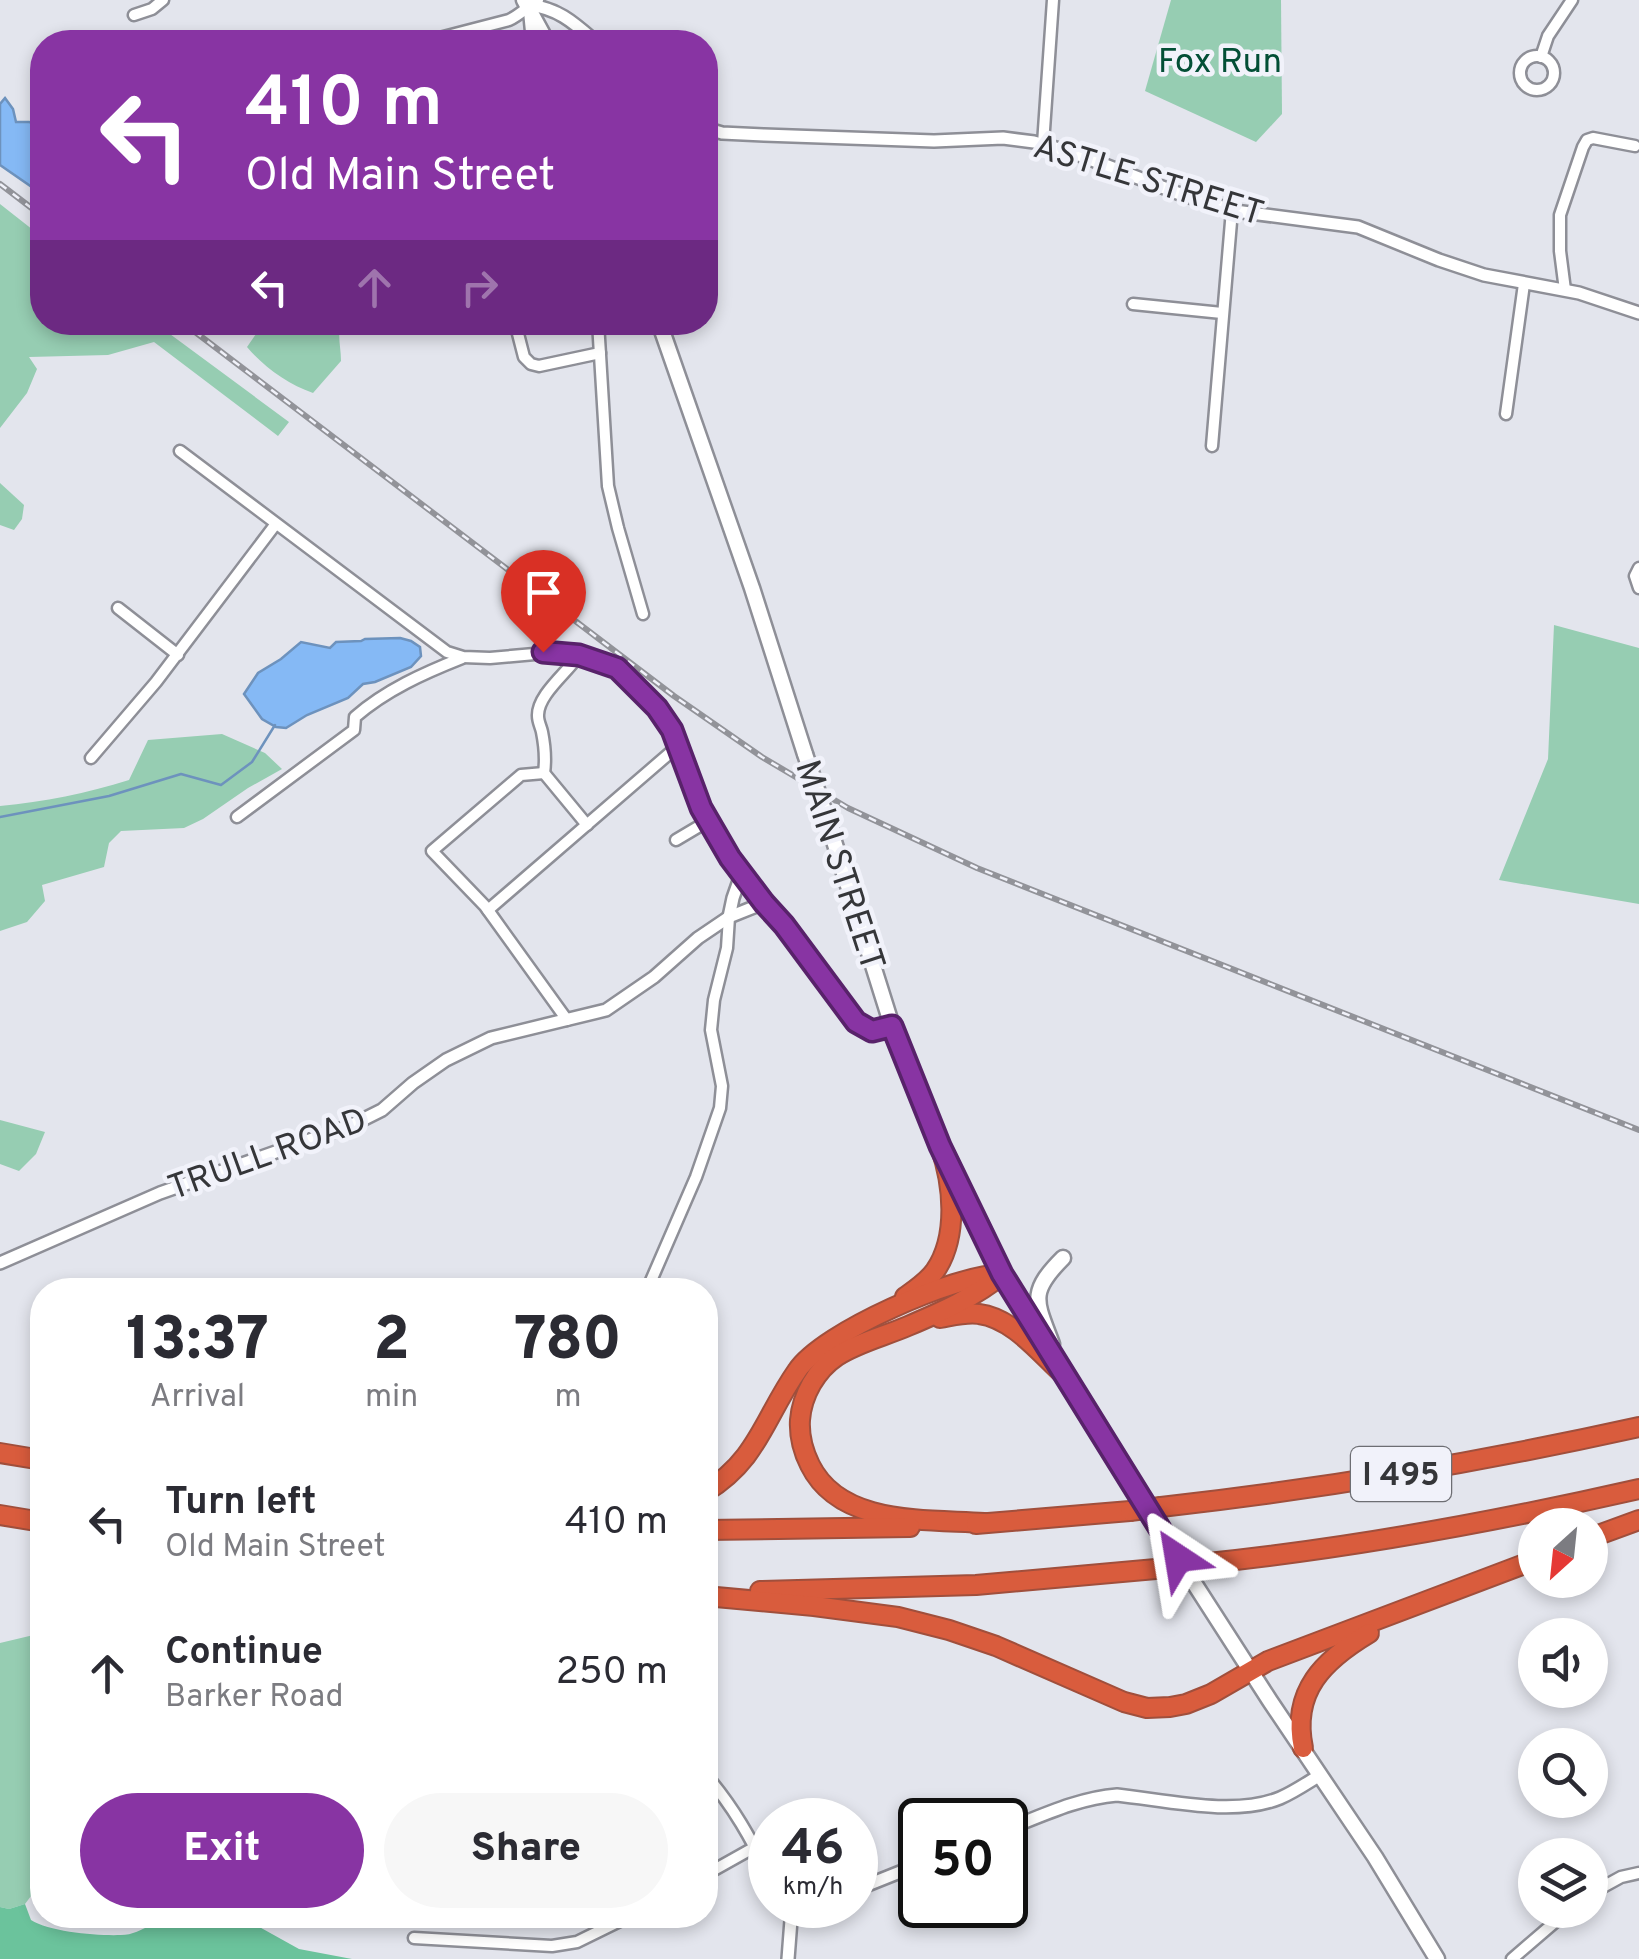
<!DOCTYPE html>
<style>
body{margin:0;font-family:Overpass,sans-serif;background:#f7f7f7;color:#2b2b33;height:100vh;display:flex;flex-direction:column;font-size:38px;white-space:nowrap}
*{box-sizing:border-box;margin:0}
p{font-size:32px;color:#7c7c81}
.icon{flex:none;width:55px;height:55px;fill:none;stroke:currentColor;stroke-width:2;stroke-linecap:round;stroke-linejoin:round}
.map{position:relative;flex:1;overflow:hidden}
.side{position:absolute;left:30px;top:1278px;width:688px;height:650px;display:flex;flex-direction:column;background:#fff;border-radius:40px;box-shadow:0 5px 15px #0003}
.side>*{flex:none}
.top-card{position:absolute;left:30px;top:30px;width:688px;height:305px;border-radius:40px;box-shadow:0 5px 15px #0003;background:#8834a3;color:#fff;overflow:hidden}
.needle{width:65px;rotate:207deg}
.tools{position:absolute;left:1518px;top:1508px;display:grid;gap:20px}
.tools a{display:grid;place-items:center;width:90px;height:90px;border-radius:50%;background:#fff;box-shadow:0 5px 15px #0003;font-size:50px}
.speed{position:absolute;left:748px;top:1798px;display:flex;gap:20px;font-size:50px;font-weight:700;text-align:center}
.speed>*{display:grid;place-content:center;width:130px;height:130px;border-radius:50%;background:#fff;box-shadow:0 5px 15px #0003;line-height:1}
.speed small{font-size:25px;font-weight:400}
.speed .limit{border:5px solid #111;border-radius:15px;background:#fff;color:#111}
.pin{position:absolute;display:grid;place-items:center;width:85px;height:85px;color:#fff;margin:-102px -42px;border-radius:50% 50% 50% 0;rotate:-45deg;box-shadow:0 0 10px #0007}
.pin .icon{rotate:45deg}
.me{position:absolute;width:110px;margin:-55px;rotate:327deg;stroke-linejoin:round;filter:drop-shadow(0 0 8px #0008)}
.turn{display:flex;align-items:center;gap:35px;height:210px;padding:0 50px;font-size:45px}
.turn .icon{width:130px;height:130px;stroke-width:2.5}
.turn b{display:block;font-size:70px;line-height:85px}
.lanes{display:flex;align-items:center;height:95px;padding:0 50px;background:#0003;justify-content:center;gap:50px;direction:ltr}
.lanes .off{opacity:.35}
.eta{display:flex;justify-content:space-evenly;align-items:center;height:170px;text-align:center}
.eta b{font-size:60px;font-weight:800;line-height:70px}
.action{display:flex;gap:20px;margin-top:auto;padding:20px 50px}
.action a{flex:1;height:115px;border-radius:60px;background:#8834a3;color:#fff;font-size:40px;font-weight:800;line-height:115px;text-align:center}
.action a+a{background:#f7f7f7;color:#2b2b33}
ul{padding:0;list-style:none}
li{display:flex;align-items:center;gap:30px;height:150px;padding:0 50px}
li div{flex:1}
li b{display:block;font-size:38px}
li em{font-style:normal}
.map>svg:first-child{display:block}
.green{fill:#96cdb2}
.forest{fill:#6bc39c}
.water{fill:#85b9f5;stroke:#6d92bd;stroke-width:2.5}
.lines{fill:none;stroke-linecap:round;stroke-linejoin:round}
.stream{stroke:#6d92bd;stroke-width:2.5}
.minor-casing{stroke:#8e8f97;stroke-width:15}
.tertiary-casing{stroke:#8e8f97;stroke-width:16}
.secondary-casing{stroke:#8e8f97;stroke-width:19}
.motorway-casing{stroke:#a04f3c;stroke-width:22}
.minor{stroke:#fff;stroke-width:10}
.tertiary{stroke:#fff;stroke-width:11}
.secondary{stroke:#fff;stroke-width:14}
.motorway{stroke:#d95c3d;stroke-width:18}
.rail-casing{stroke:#929399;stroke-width:6}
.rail{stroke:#f1f2fa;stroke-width:2.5;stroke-dasharray:8;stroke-linecap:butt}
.secondary-bridge-casing{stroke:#8e8f97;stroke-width:19;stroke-linecap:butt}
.motorway-bridge-casing{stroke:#a04f3c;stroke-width:22;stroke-linecap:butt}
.secondary-bridge{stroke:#fff;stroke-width:14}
.motorway-bridge{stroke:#d95c3d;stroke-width:18}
.route-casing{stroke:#58226a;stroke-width:25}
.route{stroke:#8834a3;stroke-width:18}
.labels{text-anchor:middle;stroke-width:9;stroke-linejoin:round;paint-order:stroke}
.shield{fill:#f1f2fa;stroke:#6d6e73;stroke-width:2.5}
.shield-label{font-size:32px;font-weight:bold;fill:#353639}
.park-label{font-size:35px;fill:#034f36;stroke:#f1f2fa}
.street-label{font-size:35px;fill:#353639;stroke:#f1f2fa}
</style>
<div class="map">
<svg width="1639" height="1959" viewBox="0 0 1639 1959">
<rect width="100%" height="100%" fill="#e3e5ed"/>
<g class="green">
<path d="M 1171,0 L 1281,0 L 1282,114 L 1256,142 L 1145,91 Z"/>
<path d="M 0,204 L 42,237 L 42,322 L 155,323 L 289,422 L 278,436 L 154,342 L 108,355 L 29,357 L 37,369 L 27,393 L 0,428 Z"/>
<path d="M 253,323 L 341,323 C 337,336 341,347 341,361 L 313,393 C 288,384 264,367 247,347 L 256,334 Z"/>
<path d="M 0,483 L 24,505 L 22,519 L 14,530 L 0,525 Z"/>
<path d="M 1554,625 L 1639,648 L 1639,904 L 1499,880 L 1548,759 Z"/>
<path d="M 222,734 L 265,753 L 282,769 L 248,788 L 203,819 L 184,828 L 121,831 L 109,843 L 104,867 L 42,885 L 45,901 L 27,922 L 0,931 L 0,806 C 44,802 87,793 129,780 L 148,740 Z"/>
<path d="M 0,1120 L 45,1132 L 36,1154 L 19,1171 L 0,1164 Z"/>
<path d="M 42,1633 L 42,1846 L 34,1892 L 25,1904 L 9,1909 L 0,1907 L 0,1643 Z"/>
</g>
<path class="forest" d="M 25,1904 L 31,1920 C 50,1932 98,1936 121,1935 C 132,1935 142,1930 152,1924 L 154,1915 L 238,1915 L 299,1949 L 352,1959 L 0,1959 L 0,1907 L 9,1909 Z"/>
<g class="water">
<path d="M 5,98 L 13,109 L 16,122 L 29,122 L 42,125 L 42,194 L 0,165 L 0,104 Z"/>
<path d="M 400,638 L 411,641 L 420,647 L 421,656 L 411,667 L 375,682 L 363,684 L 348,698 L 307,715 L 286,728 L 276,727 L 262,719 L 244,694 L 258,673 L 281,659 L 301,642 L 330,648 L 336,642 L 361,641 L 365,639 Z"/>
</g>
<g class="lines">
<path class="stream" d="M 0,817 L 109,796 L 181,774 L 221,785 L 252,762 L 275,725"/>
<defs>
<g id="minor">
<path d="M 529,11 L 532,42"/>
<path d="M 134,15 L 152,9 L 163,0"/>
<path d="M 424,42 L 509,20 C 520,15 528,6 538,0"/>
<circle cx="1537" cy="73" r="17"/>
<path d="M 1541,57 L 1548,36 L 1572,0"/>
<path d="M 1043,144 L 1053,0"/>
<path d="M 1565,290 L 1560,251 L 1560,215 L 1583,147 L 1587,140 L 1593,138 L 1635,146"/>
<path d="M 1133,304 L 1222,313"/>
<path d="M 515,322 L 524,357 L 531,364 L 539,366 L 600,353"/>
<path d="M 598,322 L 608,486 L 618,528 L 643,614"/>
<path d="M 1506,414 L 1524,284"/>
<path d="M 1212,446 L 1232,210"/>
<path d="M 180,451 L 447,652 L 463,657 L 490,658 L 557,652 L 579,655 L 617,668 L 657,707 L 672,730 L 701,808 L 730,858 L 764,903"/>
<path d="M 1639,568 L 1635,576 L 1639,588"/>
<path d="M 118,608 L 178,655"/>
<path d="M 91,758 L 156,682 L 275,525"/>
<path d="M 544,773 L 521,775 L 432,851 L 485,906 L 567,1020"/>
<path d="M 544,773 C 546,759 545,747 542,732 C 541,727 538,722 538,716 C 537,695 568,672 579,655"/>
<path d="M 544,773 L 587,825"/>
<path d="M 237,817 L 354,730 L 355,717 C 386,690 424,673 462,658"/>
<path d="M 676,840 L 708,821"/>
<path d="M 488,910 L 678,746"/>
<path d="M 647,1290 L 696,1177 L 720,1108 L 722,1086 L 711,1030 L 714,1000 L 727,948 L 729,917"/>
<path d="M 705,1774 C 733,1806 752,1840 770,1878"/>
<path d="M 705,1875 L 755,1847"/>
<path d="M 1590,1894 L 1621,1877 L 1639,1873"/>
<path d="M 784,1905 L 791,1920"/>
<path d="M 414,1938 L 552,1946 L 577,1942 L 632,1915"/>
<path d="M 1512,1959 L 1569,1910"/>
</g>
<g id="tertiary">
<path d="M 529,5 C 558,8 574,23 596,42"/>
<path d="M 705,128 L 722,133 L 764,135 L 934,141 L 1003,138 L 1034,142 L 1074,153 L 1180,194 L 1235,211 L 1358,227 L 1439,260 L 1484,275 L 1579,293 L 1639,313"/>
<path d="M 729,917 L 733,898 L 741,875"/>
<path d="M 0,1263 L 160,1193 L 352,1125 L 382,1110 L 413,1083 L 446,1060 L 491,1038 L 606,1010 L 654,977 L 698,938 L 729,917 L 764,903 L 784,925 L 861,1026 L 873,1031 L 892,1026"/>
<path d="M 1005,1830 C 1041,1816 1078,1798 1117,1795 C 1165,1800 1234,1817 1280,1798 C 1294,1792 1307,1783 1320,1775"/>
<path d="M 855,1890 L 920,1864"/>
<path d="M 788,1959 L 791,1920 L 819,1905"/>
</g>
<g id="secondary">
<path d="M 524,0 L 547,42"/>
<path d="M 659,322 L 752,588 L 805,754"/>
<path d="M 827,819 L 892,1026 L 940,1146 L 1003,1274 L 1138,1496 L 1270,1701 L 1375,1857 L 1437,1959"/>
<path d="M 1052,1344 C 1036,1301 1028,1293 1063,1258"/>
</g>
<g id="motorway">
<path d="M 905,1297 C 916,1289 927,1282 935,1271 C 959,1236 953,1183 940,1146"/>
<path d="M 940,1318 C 952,1316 966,1312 979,1314 C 1012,1318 1039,1352 1062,1373"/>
<path d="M 0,1453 L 42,1460"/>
<path d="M 705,1492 C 758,1460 764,1418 797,1371 C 823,1332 955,1275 1002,1274"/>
<path d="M 1161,1507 C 1322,1489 1481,1462 1639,1427"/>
<path d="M 0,1515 L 42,1522"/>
<path d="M 984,1523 C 926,1519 840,1526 810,1465 C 803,1451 799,1436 800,1420 C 802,1395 816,1370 837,1356 C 859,1342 885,1336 908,1326 C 941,1312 975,1297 1003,1274"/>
<path d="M 976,1524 L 1130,1511"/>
<path d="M 705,1530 L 910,1527"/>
<path d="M 1590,1538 L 1639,1520"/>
<path d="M 1199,1564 C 1347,1549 1494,1522 1639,1489"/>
<path d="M 760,1591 L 976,1585 L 1167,1568"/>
<path d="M 705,1596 L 814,1606 L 898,1617 L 949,1630 L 996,1646 L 1124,1702 L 1147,1708 L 1170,1707 L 1186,1704 L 1211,1694 L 1268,1661 L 1535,1560"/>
<path d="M 1303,1748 C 1291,1691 1324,1660 1369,1633"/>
</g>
</defs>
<use href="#minor" class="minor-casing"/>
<use href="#tertiary" class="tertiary-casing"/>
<use href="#secondary" class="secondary-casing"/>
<use href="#motorway" class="motorway-casing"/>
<use href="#minor" class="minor"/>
<use href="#tertiary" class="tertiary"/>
<use href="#secondary" class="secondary"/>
<use href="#motorway" class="motorway"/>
<defs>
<g id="rail">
<path d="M 0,184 L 42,216"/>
<path d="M 182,322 L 674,696 L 762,757 L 848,808 L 977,868 L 1639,1130"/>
</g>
</defs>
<use href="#rail" class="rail-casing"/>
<use href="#rail" class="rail"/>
<defs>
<path id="secondary-bridge" d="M 805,754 L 827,819"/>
<g id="motorway-bridge">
<path d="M 1130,1511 L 1161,1507"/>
<path d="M 1167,1568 L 1199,1564"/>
</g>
</defs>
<use href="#secondary-bridge" class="secondary-bridge-casing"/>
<use href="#motorway-bridge" class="motorway-bridge-casing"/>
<use href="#secondary-bridge" class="secondary-bridge"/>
<use href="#motorway-bridge" class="motorway-bridge"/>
</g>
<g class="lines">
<defs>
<path id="route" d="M 543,652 L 579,655 L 617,668 L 657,708 L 672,730 L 701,808 L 730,858 L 764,903 L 784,925 L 856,1022 L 872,1031 L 892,1026 L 940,1146 L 1002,1274 L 1178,1558"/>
</defs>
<use href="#route" class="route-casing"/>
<use href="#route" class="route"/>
</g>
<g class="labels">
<rect class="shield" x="1351" y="1447" width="100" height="54" rx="8"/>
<g class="shield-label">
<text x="1401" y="1485">I 495</text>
</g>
<g class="park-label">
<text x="1220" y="72">Fox Run</text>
</g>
<g class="street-label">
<text transform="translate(1149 179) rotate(17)" y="12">ASTLE STREET</text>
<text transform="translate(841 865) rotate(72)" y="12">MAIN STREET</text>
<text transform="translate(267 1153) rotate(-20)" y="12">TRULL ROAD</text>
</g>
</g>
</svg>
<div class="tools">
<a><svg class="needle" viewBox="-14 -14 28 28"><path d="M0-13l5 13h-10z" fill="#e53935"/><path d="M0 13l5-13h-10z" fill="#7c7c81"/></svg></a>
<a><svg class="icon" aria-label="sound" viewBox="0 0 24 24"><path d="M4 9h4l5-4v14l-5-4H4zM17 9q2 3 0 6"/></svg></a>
<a><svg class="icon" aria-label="search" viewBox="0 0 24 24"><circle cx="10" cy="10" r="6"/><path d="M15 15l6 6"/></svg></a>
<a><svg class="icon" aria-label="layers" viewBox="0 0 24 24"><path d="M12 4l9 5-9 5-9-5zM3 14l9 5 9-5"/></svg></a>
</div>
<div class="speed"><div>46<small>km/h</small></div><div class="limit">50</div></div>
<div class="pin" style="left:543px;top:652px;background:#d93025"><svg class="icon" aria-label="arrive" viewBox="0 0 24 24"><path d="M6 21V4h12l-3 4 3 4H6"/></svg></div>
<svg class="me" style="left:1178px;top:1558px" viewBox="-20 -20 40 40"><path d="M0-17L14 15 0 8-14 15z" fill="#8834a3" stroke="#fff" stroke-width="4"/></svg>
<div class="top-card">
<div class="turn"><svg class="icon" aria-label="left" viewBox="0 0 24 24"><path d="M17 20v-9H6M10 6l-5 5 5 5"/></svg><div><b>410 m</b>Old Main Street</div></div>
<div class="lanes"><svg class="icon" aria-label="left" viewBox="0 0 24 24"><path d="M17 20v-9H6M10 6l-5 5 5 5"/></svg><svg class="icon off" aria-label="ahead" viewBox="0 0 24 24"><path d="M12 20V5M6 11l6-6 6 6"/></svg><svg class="icon off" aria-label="right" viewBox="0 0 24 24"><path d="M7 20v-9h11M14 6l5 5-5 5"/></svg></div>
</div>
<section class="side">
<div class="eta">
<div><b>13:37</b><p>Arrival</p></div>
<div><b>2</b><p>min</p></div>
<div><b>780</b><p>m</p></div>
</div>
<ul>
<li><svg class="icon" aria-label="left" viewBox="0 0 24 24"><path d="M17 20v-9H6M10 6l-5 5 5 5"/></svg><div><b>Turn left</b><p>Old Main Street</p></div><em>410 m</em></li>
<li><svg class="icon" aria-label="ahead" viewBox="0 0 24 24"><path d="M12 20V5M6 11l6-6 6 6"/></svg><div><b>Continue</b><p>Barker Road</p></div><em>250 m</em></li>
</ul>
<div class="action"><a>Exit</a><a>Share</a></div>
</section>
</div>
